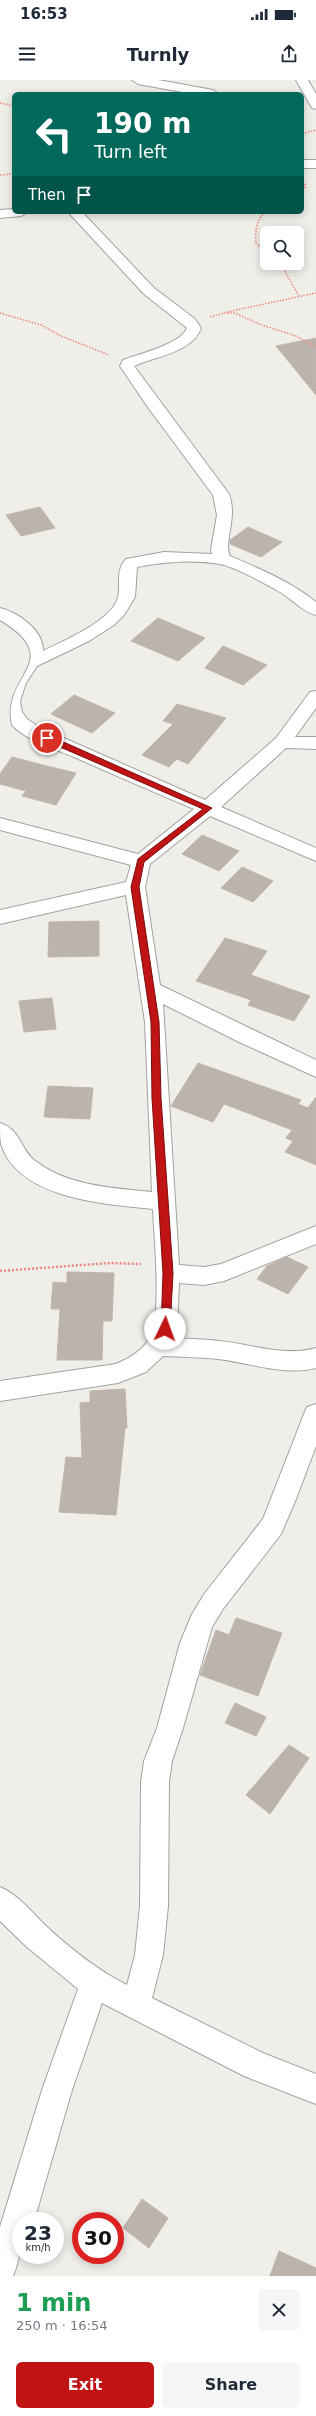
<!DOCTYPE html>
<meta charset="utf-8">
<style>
body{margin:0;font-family:"DejaVu Sans",sans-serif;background:#f6f6f7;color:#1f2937;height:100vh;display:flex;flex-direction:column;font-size:15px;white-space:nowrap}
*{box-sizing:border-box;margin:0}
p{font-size:13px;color:#747a83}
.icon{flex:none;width:22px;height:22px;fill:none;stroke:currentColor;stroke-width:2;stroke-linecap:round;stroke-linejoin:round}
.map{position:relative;height:2196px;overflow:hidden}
.panel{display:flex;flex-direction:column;background:#fff;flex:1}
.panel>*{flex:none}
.hud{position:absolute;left:12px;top:12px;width:292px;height:122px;border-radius:6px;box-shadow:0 2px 10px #0003;background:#00695c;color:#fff;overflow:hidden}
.buttons{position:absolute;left:260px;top:146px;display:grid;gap:8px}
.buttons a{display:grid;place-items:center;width:44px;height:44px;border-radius:6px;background:#fff;box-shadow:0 2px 10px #0003;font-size:20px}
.speed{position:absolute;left:12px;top:2132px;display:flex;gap:8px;font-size:20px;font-weight:700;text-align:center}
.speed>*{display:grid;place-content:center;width:52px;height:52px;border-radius:50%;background:#fff;box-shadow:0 2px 10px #0003;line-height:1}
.speed small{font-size:10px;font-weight:400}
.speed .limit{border:6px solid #d22;background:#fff;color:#111}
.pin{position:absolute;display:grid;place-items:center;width:34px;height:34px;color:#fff;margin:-17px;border:2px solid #fff;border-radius:50%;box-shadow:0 1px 4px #0007}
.me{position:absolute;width:44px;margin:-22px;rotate:3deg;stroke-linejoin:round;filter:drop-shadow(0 0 3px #0008)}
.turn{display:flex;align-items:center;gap:14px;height:84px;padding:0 16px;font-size:18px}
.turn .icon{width:52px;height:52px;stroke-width:2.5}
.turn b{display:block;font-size:28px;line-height:34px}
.then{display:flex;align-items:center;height:38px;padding:0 16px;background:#0003;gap:8px;font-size:15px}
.round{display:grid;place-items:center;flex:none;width:42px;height:42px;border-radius:6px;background:#f6f6f7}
.overview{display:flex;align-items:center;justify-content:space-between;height:68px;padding:0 16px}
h1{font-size:24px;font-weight:600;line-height:30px;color:#1e9e55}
.button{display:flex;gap:8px;margin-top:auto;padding:8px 16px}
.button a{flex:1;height:46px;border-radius:6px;background:#bf1314;color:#fff;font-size:16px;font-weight:600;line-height:46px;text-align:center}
.button a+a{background:#f6f6f7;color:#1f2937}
.status{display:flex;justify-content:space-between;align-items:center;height:28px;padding:0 20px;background:#fff;direction:ltr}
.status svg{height:11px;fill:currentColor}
header{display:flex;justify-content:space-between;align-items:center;height:52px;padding:0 16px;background:#fff;font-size:18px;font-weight:600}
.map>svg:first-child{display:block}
.building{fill:#bab3ae;stroke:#c1b5ac}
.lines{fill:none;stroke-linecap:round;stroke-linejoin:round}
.minor-casing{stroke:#a2a2a2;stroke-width:2}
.path-far1{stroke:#ee877c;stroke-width:1.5;stroke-dasharray:1.5 1.5;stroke-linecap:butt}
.path{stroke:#ee877c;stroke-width:2.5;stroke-dasharray:2 2;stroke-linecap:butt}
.minor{fill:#fff;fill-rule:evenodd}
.route{fill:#bf1314;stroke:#7c0c0d}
</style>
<div class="status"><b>16:53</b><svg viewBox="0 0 49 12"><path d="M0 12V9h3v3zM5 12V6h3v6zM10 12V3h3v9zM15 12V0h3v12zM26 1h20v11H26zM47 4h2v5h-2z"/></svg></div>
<header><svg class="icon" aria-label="menu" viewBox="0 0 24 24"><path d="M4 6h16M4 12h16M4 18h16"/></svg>Turnly<svg class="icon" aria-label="share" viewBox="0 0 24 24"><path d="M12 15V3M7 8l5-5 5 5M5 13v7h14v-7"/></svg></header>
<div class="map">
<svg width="316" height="2196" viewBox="0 0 316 2196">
<rect width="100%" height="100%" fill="#f0eee9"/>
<g class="building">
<path d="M 316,258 L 316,315 L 276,266 Z"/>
<path d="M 40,427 L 55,448 L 21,456 L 6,435 Z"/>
<path d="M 248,447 L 282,462 L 261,477 L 230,464 L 230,460 Z"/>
<path d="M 158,538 L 205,558 L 178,581 L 131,561 Z"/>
<path d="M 223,566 L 267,585 L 243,605 L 205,588 Z"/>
<path d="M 74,615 L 115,633 L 92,653 L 51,634 Z"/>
<path d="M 177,624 L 226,638 L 188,684 L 177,679 L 169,687 L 142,675 L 173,644 L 163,641 Z"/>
<path d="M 12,677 L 51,687 L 76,693 L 56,725 L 22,716 L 26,711 L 0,704 L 0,694 Z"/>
<path d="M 202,755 L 239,771 L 219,791 L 182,774 Z"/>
<path d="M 242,787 L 273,801 L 253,822 L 221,808 Z"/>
<path d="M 99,841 L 99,876 L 48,877 L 49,842 Z"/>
<path d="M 225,858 L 267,871 L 251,895 L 310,916 L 294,941 L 248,925 L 251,920 L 196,901 Z"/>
<path d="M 52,918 L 56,949 L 24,952 L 19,921 Z"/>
<path d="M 198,983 L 301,1020 L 298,1024 L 308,1028 L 316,1017 L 316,1085 L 285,1072 L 293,1061 L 286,1058 L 292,1050 L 224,1024 L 213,1042 L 171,1026 Z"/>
<path d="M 48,1006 L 93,1008 L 90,1039 L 44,1037 Z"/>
<path d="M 287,1177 L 308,1187 L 288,1214 L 257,1199 L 267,1186 Z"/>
<path d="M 67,1192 L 114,1193 L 112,1241 L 103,1241 L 102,1280 L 57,1280 L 60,1229 L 51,1229 L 53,1202 L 67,1203 Z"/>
<path d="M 125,1309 L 127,1348 L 125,1348 L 116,1435 L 59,1432 L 66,1377 L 82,1378 L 80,1323 L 90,1322 L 90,1311 Z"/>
<path d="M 236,1538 L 282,1553 L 258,1616 L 200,1595 L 216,1550 L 229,1555 Z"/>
<path d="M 235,1623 L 266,1637 L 256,1656 L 225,1643 Z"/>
<path d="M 289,1665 L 309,1678 L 270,1734 L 246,1715 Z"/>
<path d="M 142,2119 L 168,2138 L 149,2168 L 123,2148 Z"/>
<path d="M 279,2171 L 316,2188 L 316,2196 L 270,2196 Z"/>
</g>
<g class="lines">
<defs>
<g id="minor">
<path d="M 132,0 L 158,0 L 213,10 L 219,14 L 193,14 L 138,4 Z"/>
<path d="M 296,0 L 308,0 L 316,14 L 316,29 L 312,28 Z"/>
<rect x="302" y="80" width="14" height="8"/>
<path d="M 14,129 L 14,132 L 28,132 L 21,136 L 0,138 L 0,130 Z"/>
<path d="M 68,132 L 82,132 L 154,208 L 195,239 L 201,248 C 192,273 156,276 134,286 L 229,414 C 238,438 223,462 230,476 C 260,489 290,501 316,522 L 316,535 C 303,532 292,519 280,512 C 266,504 235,487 220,484 C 193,479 163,482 137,487 L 135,517 L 124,535 L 114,545 L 89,561 L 37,586 L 26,603 L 20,621 L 22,632 L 27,639 L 41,648 L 205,720 L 276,658 L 310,612 L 316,611 L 316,628 L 295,657 L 316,657 L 316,669 L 286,668 L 221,727 L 316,768 L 316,781 L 210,736 L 150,784 L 145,807 L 160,905 L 316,980 L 316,997 L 239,962 L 163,924 L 179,1185 L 204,1187 L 221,1184 L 316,1146 L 316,1164 L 224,1201 L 204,1205 L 179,1203 L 177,1249 L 173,1258 C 188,1259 204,1259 219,1261 C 251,1264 284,1277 316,1268 L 316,1288 C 284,1296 251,1283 218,1279 C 200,1277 181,1277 163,1276 L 146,1292 L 118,1303 L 0,1321 L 0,1301 L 116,1284 C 128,1279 140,1272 148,1261 C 163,1242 154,1155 153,1129 C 105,1124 18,1119 1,1064 C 0,1058 0,1049 0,1043 C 20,1049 20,1068 34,1080 C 67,1106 112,1108 152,1112 L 145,942 L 126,815 L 0,844 L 0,830 L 126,802 L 131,785 L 0,750 L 0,738 L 138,774 L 194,729 C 154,712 114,695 74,677 C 57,670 24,659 12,645 C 0,595 68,581 0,540 L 0,528 C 17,532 44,550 43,571 C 63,561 111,541 118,518 C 121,504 115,491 126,479 L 164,472 L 212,474 L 211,470 L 217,435 L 213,415 L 147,326 L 120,286 L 123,280 C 139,274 181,264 187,248 L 144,214 Z"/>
<path d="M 316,1324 L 316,1366 L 296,1419 L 281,1454 L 223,1529 L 212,1547 L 183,1648 L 172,1681 L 169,1702 L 168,1826 L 163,1875 L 152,1918 L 263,1973 L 316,1994 L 316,2024 L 244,1996 L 102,1923 L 72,2010 L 34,2141 L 21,2141 C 21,2161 21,2177 13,2196 L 0,2196 L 0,2147 L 42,2010 L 78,1909 L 27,1867 L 0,1841 L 0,1807 C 19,1815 32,1833 47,1847 C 71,1869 97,1890 127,1905 L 135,1875 L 140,1826 L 141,1702 L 144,1681 L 157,1648 L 180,1563 L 192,1534 L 205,1513 L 263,1439 L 304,1334 L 307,1327 Z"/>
</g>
</defs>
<use href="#minor" class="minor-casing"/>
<g class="path-far1">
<path d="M 0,23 L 14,26"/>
<path d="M 302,54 L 316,50"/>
<path d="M 0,95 L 14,94"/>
<path d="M 302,110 L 305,107 L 305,102"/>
<path d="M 265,132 C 256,141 255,151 256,163 L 267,174"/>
<path d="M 280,183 L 299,216"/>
<path d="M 227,232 L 316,213"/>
<path d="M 0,233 L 41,245 L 61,256 L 109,275"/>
<path d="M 210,237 L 224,233 L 235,233 L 259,244 L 296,256 L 316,267"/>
</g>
<path class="path" d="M 0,1191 L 110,1183 L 141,1184"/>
<use href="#minor" class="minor"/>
</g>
<path class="route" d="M 44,656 L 50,656 L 212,728 L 144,782 L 139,807 L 159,942 L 161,1018 L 173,1193 L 170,1249 L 165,1253 L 161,1249 L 163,1193 L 152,1018 L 151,942 L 131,807 L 138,779 L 203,729 L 44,660 Z"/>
</svg>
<div class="buttons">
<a><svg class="icon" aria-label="search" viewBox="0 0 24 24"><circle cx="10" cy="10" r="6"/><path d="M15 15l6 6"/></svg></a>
</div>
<div class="speed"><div>23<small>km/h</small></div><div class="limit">30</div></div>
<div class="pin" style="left:47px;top:658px;background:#d93025"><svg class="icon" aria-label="arrive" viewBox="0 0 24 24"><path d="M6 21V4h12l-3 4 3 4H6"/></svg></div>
<svg class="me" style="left:165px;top:1249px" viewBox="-20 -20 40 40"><circle r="19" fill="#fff"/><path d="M0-13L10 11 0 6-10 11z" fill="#bf1314"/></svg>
<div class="hud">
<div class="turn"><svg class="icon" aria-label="left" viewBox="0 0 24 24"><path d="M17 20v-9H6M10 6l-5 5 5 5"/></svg><div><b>190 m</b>Turn left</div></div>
<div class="then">Then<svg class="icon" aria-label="arrive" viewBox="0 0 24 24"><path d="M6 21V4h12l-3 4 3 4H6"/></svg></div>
</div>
</div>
<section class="panel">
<div class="overview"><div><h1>1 min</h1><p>250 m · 16:54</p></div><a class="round"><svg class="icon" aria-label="close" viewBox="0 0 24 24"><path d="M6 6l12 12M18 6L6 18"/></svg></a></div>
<div class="button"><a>Exit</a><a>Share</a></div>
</section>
